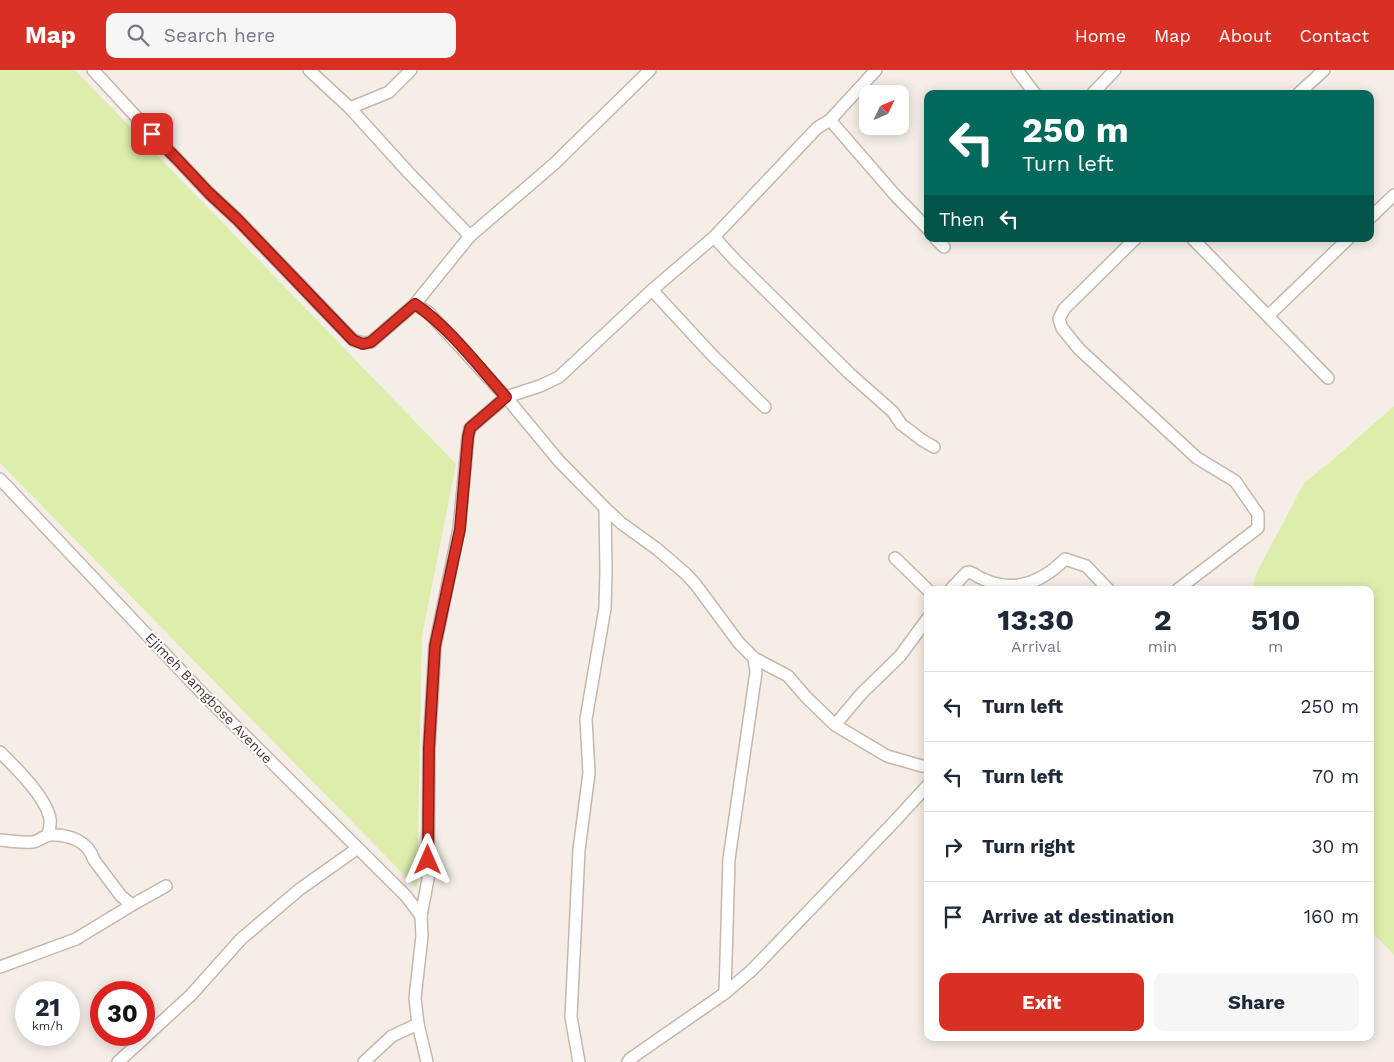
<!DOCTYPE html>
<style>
body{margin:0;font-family:"Work Sans",sans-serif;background:#f6f6f7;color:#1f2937;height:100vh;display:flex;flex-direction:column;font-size:19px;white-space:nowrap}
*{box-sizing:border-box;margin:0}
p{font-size:16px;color:#747a83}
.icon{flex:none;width:28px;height:28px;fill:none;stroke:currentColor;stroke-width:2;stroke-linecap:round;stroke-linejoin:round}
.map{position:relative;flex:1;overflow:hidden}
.drawer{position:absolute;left:924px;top:516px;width:450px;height:455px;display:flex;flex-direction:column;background:#fff;border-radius:10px;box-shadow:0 2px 12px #0003}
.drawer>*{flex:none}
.top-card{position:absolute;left:924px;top:20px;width:450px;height:152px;border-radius:10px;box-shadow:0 2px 12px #0003;background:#00695c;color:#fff;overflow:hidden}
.needle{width:32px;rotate:46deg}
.controls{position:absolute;left:859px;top:15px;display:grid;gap:10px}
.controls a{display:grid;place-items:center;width:50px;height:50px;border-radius:10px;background:#fff;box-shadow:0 2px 12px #0003;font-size:25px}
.speed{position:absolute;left:15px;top:911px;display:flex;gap:10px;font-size:25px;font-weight:700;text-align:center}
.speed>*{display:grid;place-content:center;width:65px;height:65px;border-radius:50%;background:#fff;box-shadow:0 2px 12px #0003;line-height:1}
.speed small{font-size:12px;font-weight:400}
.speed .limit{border:8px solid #d22;background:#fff;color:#111}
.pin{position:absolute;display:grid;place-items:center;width:42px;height:42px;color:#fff;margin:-21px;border-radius:10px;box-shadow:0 2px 8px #0006}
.me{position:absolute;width:55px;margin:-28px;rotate:0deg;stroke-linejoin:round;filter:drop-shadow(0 0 4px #0008)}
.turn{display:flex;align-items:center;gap:18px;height:105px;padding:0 15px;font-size:22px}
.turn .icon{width:65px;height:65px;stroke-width:2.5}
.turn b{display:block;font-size:35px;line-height:42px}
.then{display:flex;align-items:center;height:48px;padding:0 15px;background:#0003;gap:10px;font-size:19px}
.eta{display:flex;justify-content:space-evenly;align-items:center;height:85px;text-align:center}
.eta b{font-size:30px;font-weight:700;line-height:35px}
.button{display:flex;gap:10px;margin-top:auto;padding:10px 15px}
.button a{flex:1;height:58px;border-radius:10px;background:#d93025;color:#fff;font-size:20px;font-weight:700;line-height:58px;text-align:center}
.button a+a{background:#f6f6f7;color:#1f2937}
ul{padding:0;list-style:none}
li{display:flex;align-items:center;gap:15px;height:70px;padding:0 15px;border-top:1px solid #e0e1e3}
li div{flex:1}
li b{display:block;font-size:19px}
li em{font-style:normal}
header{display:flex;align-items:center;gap:30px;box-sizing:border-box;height:70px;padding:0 25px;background:#d93025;color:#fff}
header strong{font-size:24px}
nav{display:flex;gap:28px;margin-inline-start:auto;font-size:18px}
.search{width:350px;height:45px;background:#f6f6f7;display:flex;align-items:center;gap:12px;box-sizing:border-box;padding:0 18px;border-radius:10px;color:#747a83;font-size:19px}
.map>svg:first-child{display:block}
.green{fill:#ddeeac}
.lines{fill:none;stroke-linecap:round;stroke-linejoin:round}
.street-casing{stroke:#c5b7ac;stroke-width:14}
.street{stroke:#fff;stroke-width:11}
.route-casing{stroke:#8d1f18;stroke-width:12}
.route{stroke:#d93025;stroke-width:9}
.labels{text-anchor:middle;stroke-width:4;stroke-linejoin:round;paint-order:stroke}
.street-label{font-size:14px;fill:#493d35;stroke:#fff}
</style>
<header>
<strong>Map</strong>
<div class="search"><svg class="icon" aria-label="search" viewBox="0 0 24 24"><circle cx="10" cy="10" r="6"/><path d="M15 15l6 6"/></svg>Search here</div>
<nav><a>Home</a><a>Map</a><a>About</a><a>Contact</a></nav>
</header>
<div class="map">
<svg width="1394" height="992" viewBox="0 0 1394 992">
<rect width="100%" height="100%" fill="#f5eee7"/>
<g class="green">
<path d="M 0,0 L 75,0 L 456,394 L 422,566 L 417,818 L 0,393 Z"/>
<path d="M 1394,336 L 1394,885 L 1370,860 L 1370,520 L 1252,520 L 1256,504 L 1304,413 L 1329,393 Z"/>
</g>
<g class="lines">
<defs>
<g id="street">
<path d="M 93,0 L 152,64 L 177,89 L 209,123 L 237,149 L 353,270 L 363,273 L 371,272 L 415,234 L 429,243 L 506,327 L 559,391 L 605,438 L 621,453 L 657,479 L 686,504 L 696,515 L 739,573 L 754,588 L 788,606 L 806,627 L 835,655 L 861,624 L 900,586 L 928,548"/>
<path d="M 309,0 L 350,38 L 408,102 L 470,166"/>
<path d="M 1017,0 L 1035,24"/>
<path d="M 1092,24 L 1115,0"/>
<path d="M 1298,24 L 1324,0"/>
<path d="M 350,38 L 389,22 L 411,0"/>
<path d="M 830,50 L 876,0"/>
<path d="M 1370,148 L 1394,125"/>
<path d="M 714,167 L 817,58 L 830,50 L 895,125 L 928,159"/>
<path d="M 936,169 L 944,177"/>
<path d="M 1135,169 L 1064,239 L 1059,249 L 1062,258 L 1079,279 L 1197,388 L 1235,411 L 1258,444 L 1258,458 L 1177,520"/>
<path d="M 1193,169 L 1328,308"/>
<path d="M 652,220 L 714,167 L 734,189 L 849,303 L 893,342 L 901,354 L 922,370 L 934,377"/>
<path d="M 415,234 L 470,166 L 554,94 L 650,0"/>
<path d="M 1269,245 L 1348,169"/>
<path d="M 0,409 L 200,621 L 406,826 L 421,846"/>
<path d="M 895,488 L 928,520"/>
<path d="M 950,520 L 966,503 L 969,502 C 975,504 978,507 983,509 C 1015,524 1042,512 1065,489 L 1086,496 L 1109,520"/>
<path d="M 835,655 L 887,686 L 922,696 L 928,696"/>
<path d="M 0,682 C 16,698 46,727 50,749 C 51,754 49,760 48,765"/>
<path d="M 0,770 C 10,771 21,773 32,772 C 38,772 43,766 50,765 C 69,764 88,771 94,790 L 121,826 L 132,835"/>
<path d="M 0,897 L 76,869 L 132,835 L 166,816"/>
<path d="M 725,923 L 729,789 L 756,602 L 754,588"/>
<path d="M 118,992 L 191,925 L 241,869 L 300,819 L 358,778"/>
<path d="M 364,992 L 392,966 L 418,954"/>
<path d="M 427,992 L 418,954 L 415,928 L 422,866 L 421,846 L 428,809 L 429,678 L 435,576 L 459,459 L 468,367 L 470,358 L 506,327 L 540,316 L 559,307 L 652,220 L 712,285 L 765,337"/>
<path d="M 579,992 L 571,947 L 579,780 L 589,703 L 586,649 L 605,538 L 606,501 L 605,438"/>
<path d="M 628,992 L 630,989 L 725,923 L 752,900 L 893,753 L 928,715"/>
</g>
</defs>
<use href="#street" class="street-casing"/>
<use href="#street" class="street"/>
</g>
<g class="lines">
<defs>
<path id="route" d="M 152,64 L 177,89 L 209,123 L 237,149 L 353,270 L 363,274 L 371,272 L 415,234 C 450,258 477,295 506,327 L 470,358 L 468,367 L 460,459 L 435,576 L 429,678 L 428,790"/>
</defs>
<use href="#route" class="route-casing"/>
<use href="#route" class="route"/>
</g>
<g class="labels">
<g class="street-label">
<text transform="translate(209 628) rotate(46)" y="5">Ejimeh Bamgbose Avenue</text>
</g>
</g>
</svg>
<div class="controls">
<a><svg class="needle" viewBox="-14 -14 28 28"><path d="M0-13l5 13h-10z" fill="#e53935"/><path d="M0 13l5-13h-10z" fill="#747a83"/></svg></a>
</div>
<div class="speed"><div>21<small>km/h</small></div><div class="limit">30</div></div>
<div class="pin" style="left:152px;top:64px;background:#d93025"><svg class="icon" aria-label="arrive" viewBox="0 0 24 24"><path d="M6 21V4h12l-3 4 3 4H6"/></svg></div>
<svg class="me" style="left:428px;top:790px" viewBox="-20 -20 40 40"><path d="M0-17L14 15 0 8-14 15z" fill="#d93025" stroke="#fff" stroke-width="4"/></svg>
<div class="top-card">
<div class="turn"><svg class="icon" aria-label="left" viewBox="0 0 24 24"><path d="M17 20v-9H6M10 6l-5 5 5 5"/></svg><div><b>250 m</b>Turn left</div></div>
<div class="then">Then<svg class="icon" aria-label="left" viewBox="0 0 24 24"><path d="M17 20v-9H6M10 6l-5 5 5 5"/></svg></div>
</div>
<section class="drawer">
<div class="eta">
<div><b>13:30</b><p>Arrival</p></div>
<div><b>2</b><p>min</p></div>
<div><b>510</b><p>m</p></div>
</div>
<ul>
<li><svg class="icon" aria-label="left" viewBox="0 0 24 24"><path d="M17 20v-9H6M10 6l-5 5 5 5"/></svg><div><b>Turn left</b></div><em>250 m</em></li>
<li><svg class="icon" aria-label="left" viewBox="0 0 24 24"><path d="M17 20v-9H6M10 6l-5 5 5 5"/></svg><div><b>Turn left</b></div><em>70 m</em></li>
<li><svg class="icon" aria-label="right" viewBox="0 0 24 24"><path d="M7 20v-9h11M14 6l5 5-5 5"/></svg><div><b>Turn right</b></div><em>30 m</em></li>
<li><svg class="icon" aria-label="arrive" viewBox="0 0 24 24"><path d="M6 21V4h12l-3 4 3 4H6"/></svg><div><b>Arrive at destination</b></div><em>160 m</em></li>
</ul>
<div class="button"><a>Exit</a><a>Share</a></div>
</section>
</div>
